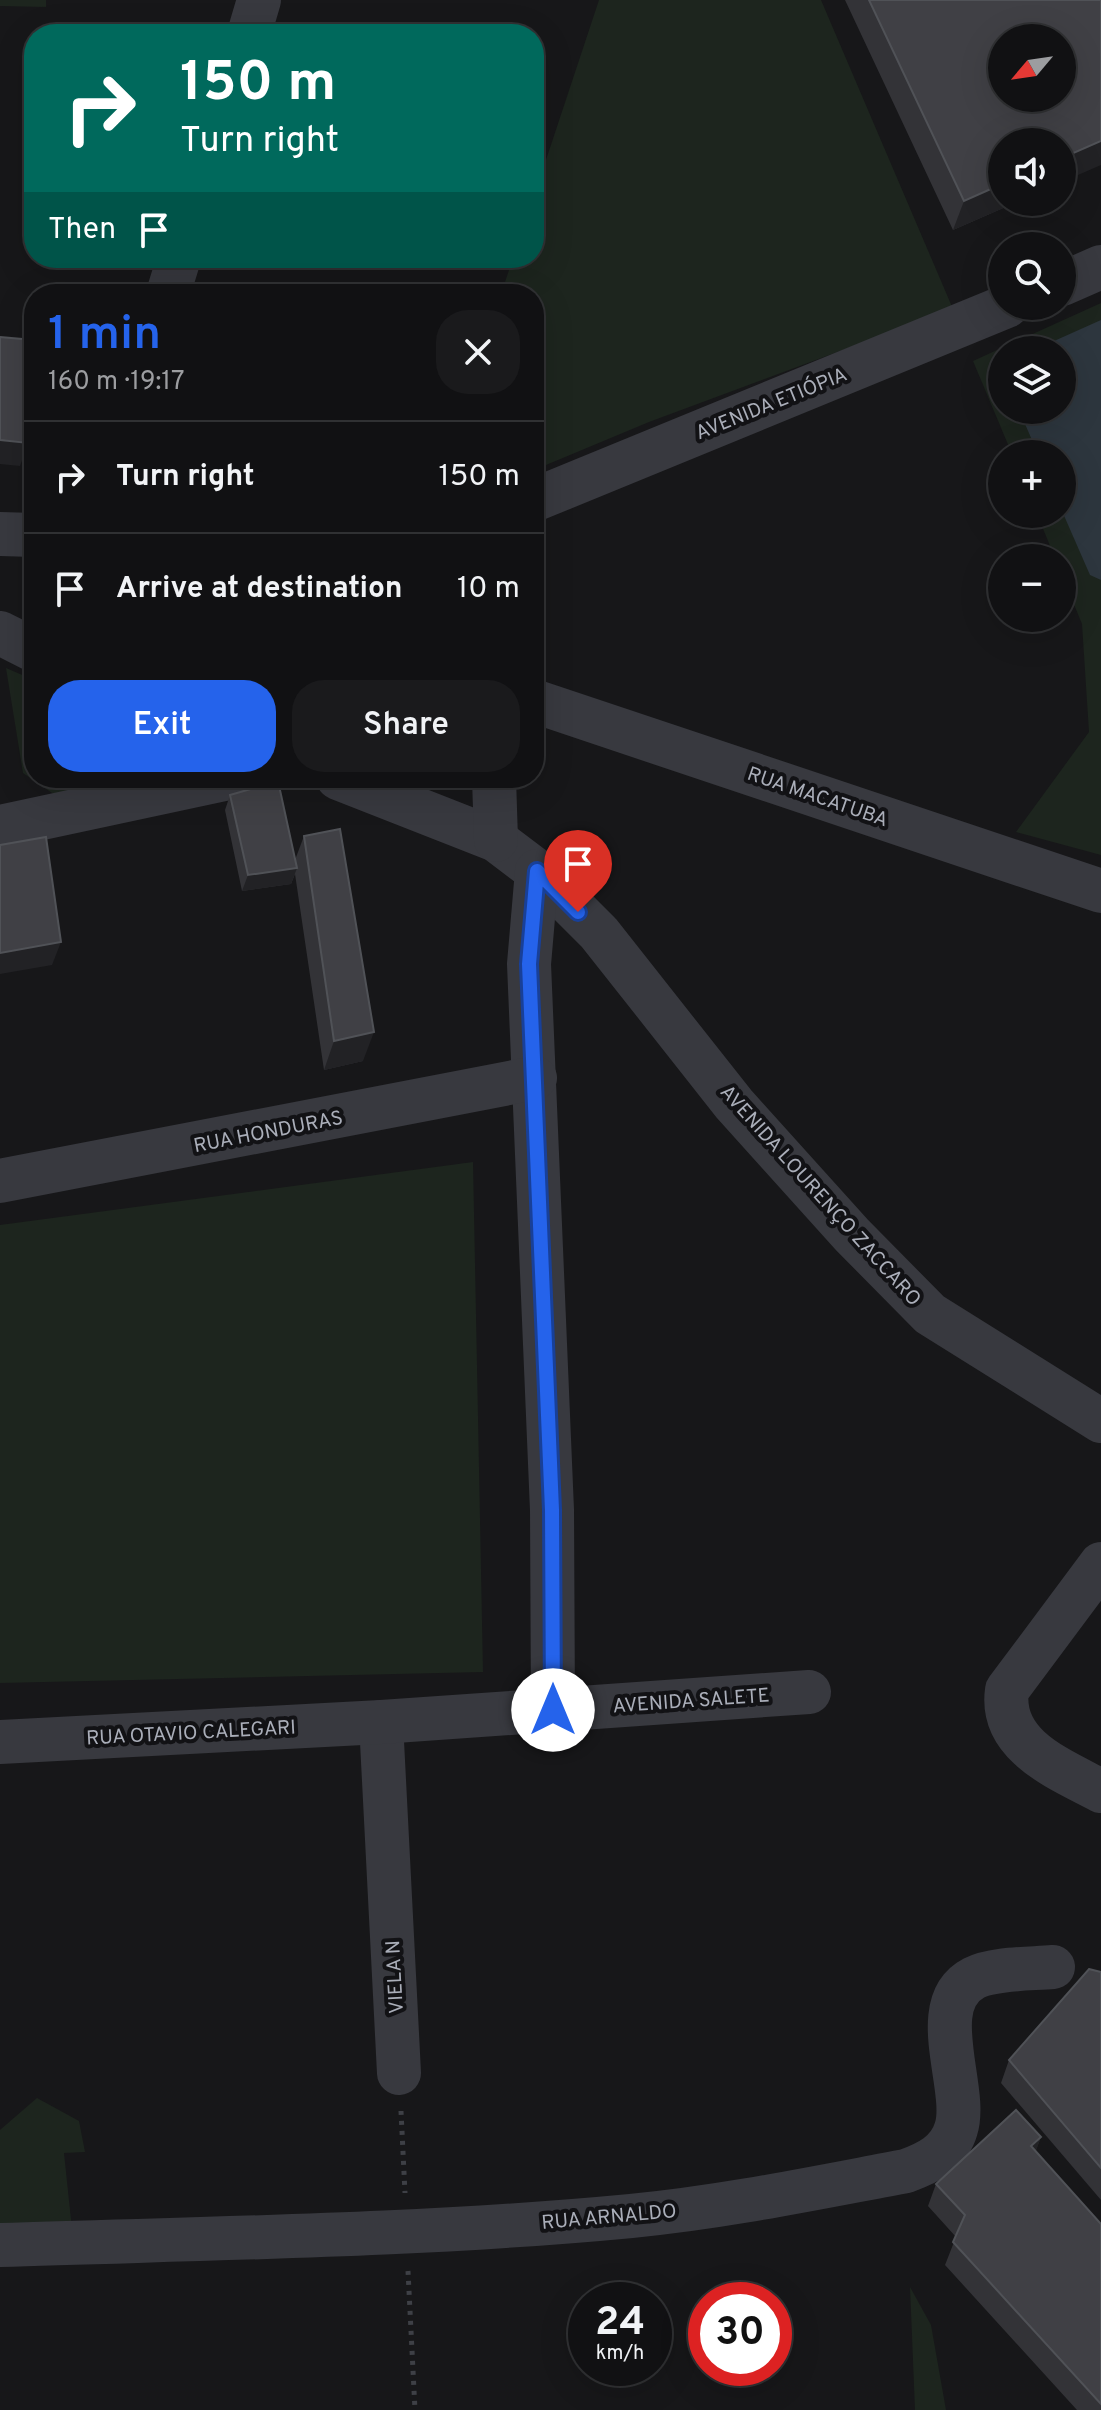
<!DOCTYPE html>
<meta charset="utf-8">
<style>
body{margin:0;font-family:Overpass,sans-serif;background:#1a1a1c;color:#f1f3f6;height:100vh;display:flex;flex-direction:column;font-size:30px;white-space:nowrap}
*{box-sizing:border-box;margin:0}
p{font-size:26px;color:#9c9da0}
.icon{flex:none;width:44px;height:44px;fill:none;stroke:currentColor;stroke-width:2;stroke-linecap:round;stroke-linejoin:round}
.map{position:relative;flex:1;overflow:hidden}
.details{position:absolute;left:24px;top:284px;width:520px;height:504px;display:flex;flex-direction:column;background:#111113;border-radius:32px;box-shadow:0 8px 32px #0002,0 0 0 2px #303133}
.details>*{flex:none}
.guide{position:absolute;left:24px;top:24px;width:520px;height:244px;border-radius:32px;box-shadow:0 8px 32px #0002,0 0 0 2px #303133;background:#00695c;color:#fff;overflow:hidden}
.needle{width:52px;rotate:241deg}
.buttons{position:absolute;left:988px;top:24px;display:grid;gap:16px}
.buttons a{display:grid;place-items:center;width:88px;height:88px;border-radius:50%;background:#111113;box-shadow:0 8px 32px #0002,0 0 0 2px #303133;font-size:40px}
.speed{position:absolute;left:568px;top:2282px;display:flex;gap:16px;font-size:40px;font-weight:700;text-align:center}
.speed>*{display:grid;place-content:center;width:104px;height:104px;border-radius:50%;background:#111113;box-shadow:0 8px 32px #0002,0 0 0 2px #303133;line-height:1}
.speed small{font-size:20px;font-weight:400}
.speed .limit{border:12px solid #d22;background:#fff;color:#111}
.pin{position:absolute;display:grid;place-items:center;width:68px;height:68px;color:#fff;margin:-82px -34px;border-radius:50% 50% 50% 0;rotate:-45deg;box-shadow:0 0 8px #0007}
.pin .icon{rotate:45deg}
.me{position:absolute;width:88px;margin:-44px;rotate:0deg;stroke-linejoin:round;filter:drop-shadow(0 0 6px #0008)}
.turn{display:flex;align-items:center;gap:28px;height:168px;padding:0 24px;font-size:36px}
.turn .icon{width:104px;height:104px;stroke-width:2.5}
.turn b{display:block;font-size:56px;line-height:68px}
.then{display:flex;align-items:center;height:76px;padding:0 24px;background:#0003;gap:16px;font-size:30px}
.round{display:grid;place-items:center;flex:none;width:84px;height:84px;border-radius:32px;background:#1a1a1c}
.summary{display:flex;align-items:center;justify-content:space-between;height:136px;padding:0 24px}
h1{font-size:48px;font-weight:600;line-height:60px;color:#2563eb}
.action{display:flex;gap:16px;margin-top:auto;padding:16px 24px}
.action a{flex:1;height:92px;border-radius:32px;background:#2563eb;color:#fff;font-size:32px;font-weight:600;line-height:92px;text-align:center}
.action a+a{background:#1a1a1c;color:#f1f3f6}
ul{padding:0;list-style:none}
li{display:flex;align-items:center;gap:24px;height:112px;padding:0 24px;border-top:2px solid #303133}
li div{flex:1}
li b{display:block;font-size:30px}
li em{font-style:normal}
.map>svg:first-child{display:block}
.green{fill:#1d251e;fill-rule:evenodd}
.water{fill:#2d363e}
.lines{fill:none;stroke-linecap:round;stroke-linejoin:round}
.path{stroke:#3e4046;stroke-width:5;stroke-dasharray:4 6;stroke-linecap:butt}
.minor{stroke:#38393f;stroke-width:44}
.wall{fill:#333337}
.shaded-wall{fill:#222225}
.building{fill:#404045;stroke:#505257;stroke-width:2;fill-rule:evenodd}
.route-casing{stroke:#184099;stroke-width:20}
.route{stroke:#2563eb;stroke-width:14}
.labels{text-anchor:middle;stroke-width:8;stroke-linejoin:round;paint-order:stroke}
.street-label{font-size:20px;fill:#aaaeb9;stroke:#121215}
</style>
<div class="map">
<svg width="1101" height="2410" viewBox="0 0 1101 2410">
<rect width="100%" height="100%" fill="#171719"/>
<g class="green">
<path d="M 0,0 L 46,0 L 46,7 L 0,6 Z"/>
<path d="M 599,0 L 821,0 L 953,309 L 649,422 L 534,470 L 534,294 L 501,294 L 513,258 L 534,258 L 534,196 Z"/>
<path d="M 1101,303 L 1101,855 L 1016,832 L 1089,732 L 1082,624 L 1062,575 L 1062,558 L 1055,558 L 1037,514 L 1062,514 L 1062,454 L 1012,454 L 973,361 ZM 1002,350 L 1062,350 L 1062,410 L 1002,410 Z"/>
<path d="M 6,668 L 34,680 L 34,778 L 148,778 L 58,797 L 23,773 Z"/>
<path d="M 473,1162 L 483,1672 L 0,1683 L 0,1225 Z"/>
<path d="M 37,2098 L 79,2121 L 85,2152 L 64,2153 L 72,2229 L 0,2233 L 0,2130 Z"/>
<path d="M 910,2287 L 931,2325 L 946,2410 L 915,2410 Z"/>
</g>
<path class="water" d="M 1101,320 L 1101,580 L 1090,575 L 1062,511 L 1062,454 L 1038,454 L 1019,410 L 1062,410 L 1062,350 L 1034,350 Z"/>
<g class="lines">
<g class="path">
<path d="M 401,2111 L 405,2193"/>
<path d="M 408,2271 L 415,2410"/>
</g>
<g class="minor">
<path d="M 249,34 L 259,0"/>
<path d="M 1062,284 L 1101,267"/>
<path d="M 168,294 L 179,258"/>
<path d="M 534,500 L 1007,306"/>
<path d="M 0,534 L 34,535"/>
<path d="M 0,633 L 34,650"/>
<path d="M 534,701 L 1101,891"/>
<path d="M 338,778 L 496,840 L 537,871 L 599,933 L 734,1104 L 852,1235 L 930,1314 L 1101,1421"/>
<path d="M 494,778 L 496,840"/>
<path d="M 0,827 L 229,778"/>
<path d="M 537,871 L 529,964 L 552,1510 L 553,1710"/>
<path d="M 0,1181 L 535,1078"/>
<path d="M 1101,1564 L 1007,1690 C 999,1746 1060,1769 1101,1791"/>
<path d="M 381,1722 L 399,2073"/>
<path d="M 0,1742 L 381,1722 L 809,1692"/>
<path d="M 0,2245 C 210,2238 421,2236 631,2216 C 724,2207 815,2188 906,2171 C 928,2163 949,2153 956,2129 C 969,2089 924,2004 974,1978 C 994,1968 1030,1969 1053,1967"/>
</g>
</g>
<g class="wall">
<path d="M 845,0 L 1101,0 L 1002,202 L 1017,202 L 953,230 Z"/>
<path d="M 230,795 L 295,860 L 304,836 L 363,1061 L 324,1070 L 295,874 L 291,884 L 242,891 L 225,810 Z"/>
<path d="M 1101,1972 L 1101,2200 L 1001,2083 L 1009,2060 Z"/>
<path d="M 1041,2137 L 1035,2152 L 1101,2224 L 1101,2410 L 1077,2410 L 945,2265 L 956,2237 L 928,2206 L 936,2184 Z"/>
</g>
<g class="shaded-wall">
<path d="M 1101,141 L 1101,165 L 1062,182 L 1062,158 Z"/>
<path d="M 1002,184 L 1002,202 L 1017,202 L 953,230 L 964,201 Z"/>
<path d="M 0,440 L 28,443 L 20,466 L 0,464 Z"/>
<path d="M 297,868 L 291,884 L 242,891 L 248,875 Z"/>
<path d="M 61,942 L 52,965 L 0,974 L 0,953 Z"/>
<path d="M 374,1032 L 363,1061 L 324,1070 L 334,1041 Z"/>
<path d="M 1041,2137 L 1033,2159 L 1031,2146 Z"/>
</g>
<g class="building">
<path d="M 869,0 L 1101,0 L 1101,141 L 1062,158 L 1062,142 L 1002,142 L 1002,184 L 964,201 ZM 1002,38 L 1062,38 L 1062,98 L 1002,98 Z"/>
<path d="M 0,337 L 33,340 L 28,443 L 0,440 Z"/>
<path d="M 278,781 L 297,868 L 248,875 L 230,795 Z"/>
<path d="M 340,829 L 374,1032 L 334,1041 L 304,836 Z"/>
<path d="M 46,837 L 61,942 L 0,953 L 0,845 Z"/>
<path d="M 1089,1969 L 1101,1972 L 1101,2168 L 1009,2060 Z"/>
<path d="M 1016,2110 L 1041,2137 L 1031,2146 L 1101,2224 L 1101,2404 L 953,2242 L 965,2215 L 936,2184 Z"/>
</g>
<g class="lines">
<defs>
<path id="route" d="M 553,1710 L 552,1510 L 529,964 L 537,871 L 578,912"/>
</defs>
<use href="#route" class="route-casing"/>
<use href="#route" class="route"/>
</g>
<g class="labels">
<g class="street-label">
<text transform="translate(771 403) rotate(-22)" y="7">AVENIDA ETIÓPIA</text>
<text transform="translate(818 796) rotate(19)" y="7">RUA MACATUBA</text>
<text transform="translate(268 1131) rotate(-11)" y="7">RUA HONDURAS</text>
<text transform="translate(821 1195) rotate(48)" y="7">AVENIDA LOURENÇO ZACCARO</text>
<text transform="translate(691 1700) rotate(-4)" y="7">AVENIDA SALETE</text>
<text transform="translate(191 1732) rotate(-3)" y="7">RUA OTAVIO CALEGARI</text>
<text transform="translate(394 1977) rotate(-93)" y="7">VIELA N</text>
<text transform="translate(609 2216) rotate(-5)" y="7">RUA ARNALDO</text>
</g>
</g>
</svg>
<div class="buttons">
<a><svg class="needle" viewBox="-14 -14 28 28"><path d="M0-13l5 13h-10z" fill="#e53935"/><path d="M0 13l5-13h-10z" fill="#9c9da0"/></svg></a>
<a><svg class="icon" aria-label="sound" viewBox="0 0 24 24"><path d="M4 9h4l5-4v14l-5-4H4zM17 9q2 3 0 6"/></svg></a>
<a><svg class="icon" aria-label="search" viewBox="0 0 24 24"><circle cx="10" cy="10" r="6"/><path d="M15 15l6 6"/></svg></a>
<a><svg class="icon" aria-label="layers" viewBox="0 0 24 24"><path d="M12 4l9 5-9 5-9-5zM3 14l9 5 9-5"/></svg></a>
<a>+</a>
<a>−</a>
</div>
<div class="speed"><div>24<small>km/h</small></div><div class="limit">30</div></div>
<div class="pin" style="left:578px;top:912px;background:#d93025"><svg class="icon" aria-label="arrive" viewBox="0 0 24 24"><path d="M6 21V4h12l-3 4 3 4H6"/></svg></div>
<svg class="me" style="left:553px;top:1710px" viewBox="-20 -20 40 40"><circle r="19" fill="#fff"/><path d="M0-13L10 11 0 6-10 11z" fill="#2563eb"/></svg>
<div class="guide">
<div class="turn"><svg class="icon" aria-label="right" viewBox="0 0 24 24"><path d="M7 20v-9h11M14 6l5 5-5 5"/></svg><div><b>150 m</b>Turn right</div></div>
<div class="then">Then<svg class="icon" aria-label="arrive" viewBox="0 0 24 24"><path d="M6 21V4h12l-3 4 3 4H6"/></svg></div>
</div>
<section class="details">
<div class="summary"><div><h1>1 min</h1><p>160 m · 19:17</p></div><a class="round"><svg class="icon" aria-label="close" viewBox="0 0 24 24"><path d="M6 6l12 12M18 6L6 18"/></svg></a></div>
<ul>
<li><svg class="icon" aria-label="right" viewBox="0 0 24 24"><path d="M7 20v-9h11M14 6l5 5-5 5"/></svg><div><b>Turn right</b></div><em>150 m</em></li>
<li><svg class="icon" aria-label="arrive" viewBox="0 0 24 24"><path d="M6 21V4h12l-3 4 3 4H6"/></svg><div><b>Arrive at destination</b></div><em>10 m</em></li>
</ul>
<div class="action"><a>Exit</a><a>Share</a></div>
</section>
</div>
